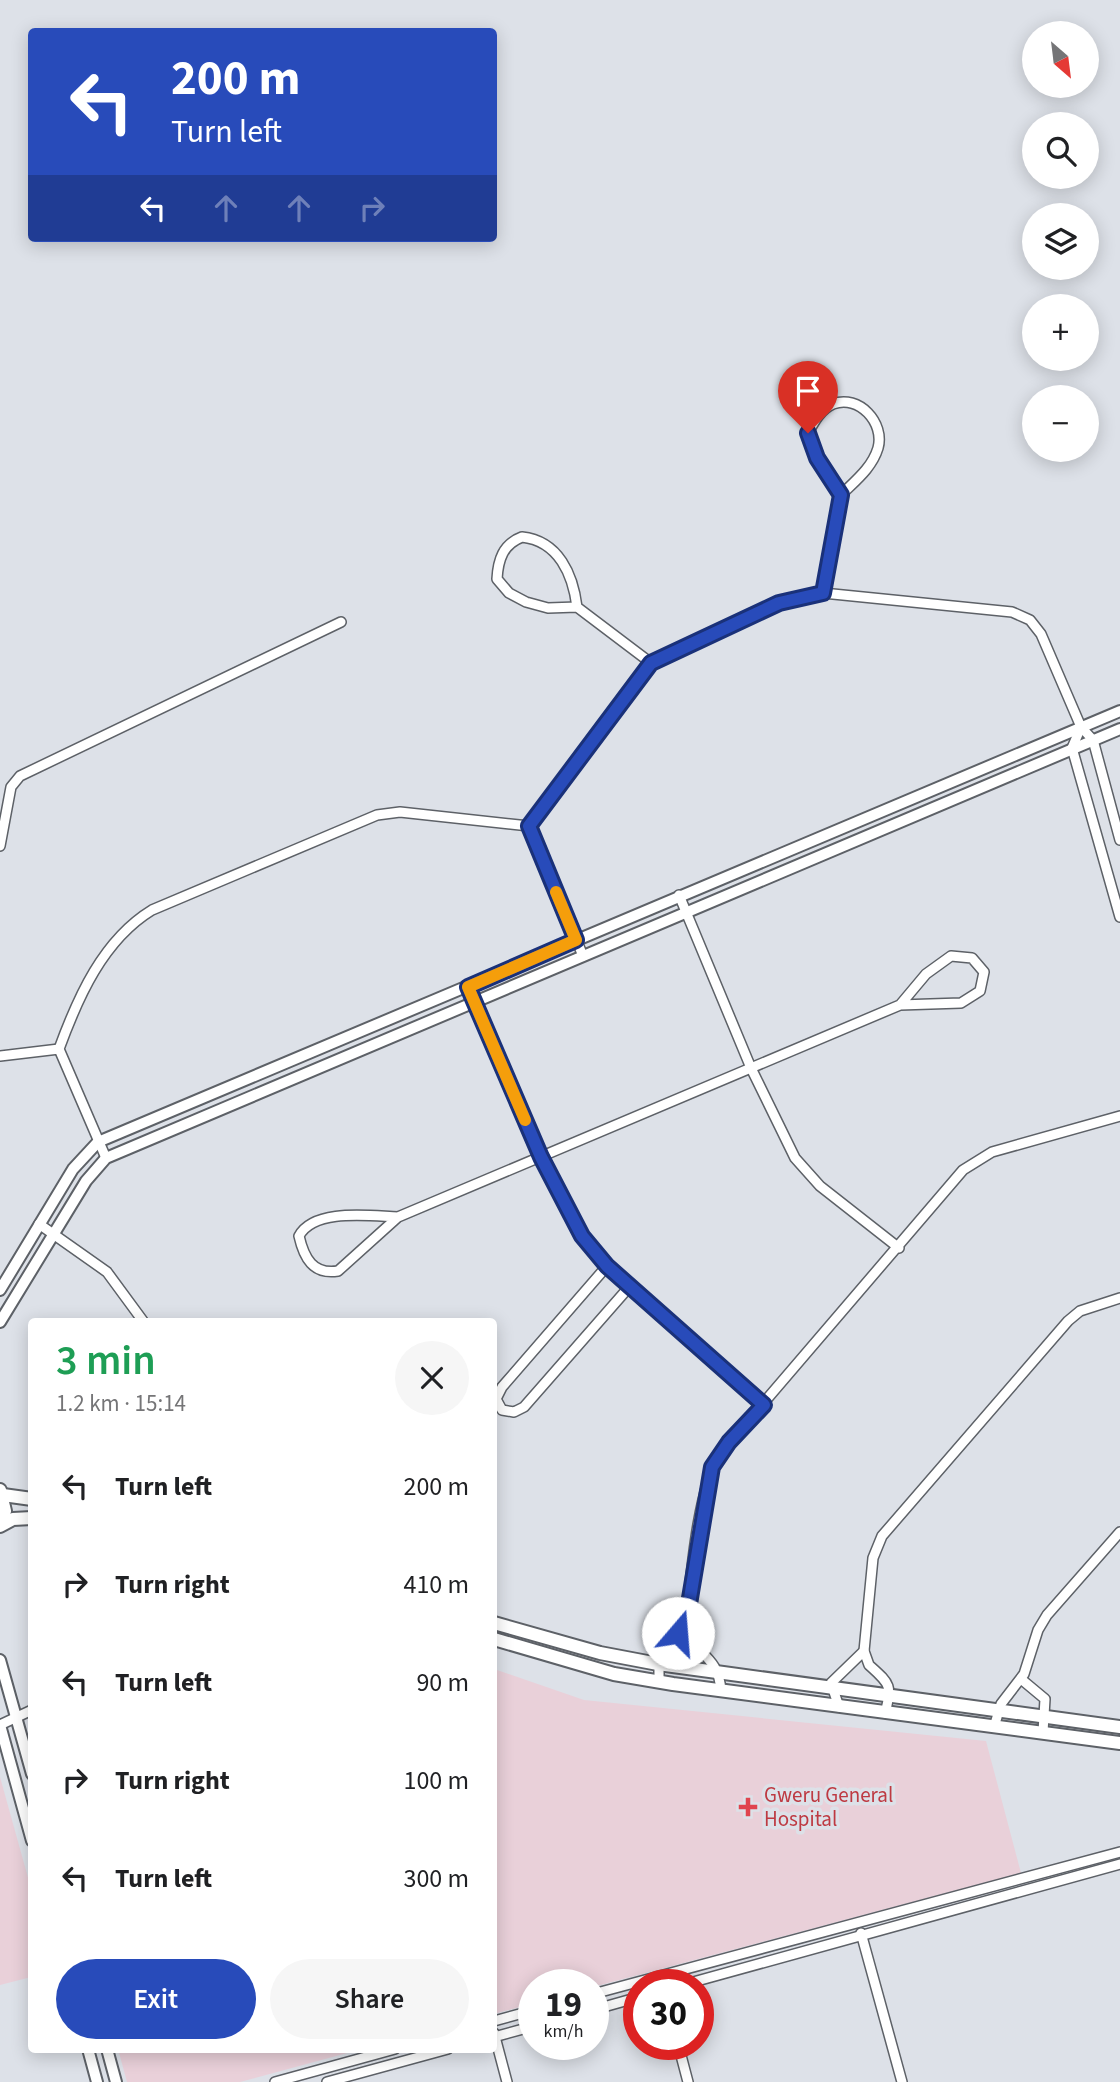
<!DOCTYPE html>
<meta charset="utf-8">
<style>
body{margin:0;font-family:"Source Sans 3",sans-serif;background:#f6f6f6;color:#202124;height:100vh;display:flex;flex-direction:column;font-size:26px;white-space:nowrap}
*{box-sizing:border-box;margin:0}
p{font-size:23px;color:#757577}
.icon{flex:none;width:38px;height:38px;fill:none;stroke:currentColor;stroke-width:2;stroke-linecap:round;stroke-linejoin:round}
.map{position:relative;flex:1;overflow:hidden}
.panel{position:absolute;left:28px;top:1318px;width:469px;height:735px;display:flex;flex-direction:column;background:#fff;border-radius:7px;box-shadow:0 4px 18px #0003}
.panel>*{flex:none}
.banner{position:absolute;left:28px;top:28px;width:469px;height:214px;border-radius:7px;box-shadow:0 4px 18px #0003;background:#284bba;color:#fff;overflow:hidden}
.needle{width:46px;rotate:152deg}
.buttons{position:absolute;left:1022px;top:21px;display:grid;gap:14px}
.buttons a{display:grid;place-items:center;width:77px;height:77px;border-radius:50%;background:#fff;box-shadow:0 4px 18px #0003;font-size:35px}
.speed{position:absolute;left:518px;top:1969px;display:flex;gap:14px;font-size:35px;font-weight:700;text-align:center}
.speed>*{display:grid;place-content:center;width:91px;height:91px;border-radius:50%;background:#fff;box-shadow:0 4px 18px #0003;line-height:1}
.speed small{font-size:18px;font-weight:400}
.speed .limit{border:10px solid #d22;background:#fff;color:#111}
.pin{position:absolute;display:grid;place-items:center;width:60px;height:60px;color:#fff;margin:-72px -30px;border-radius:50% 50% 50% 0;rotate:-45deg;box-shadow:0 0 7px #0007}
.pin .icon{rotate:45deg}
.me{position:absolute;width:77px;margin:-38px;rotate:18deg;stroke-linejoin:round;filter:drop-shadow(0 0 5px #0008)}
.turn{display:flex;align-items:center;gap:24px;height:147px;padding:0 28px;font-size:32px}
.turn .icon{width:91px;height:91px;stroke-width:2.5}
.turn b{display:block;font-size:49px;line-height:60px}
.lanes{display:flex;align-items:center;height:66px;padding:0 28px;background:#0003;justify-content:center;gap:35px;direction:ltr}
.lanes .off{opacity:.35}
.round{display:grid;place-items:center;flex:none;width:74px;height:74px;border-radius:37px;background:#f6f6f6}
.overview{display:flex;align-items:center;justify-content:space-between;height:119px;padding:0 28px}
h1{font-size:42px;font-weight:600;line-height:52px;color:#1e9e55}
.action{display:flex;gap:14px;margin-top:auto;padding:14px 28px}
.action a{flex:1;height:80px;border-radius:42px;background:#284bba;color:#fff;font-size:28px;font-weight:600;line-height:80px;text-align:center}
.action a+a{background:#f6f6f6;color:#202124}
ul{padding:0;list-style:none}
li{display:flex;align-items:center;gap:21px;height:98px;padding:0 28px}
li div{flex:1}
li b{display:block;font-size:26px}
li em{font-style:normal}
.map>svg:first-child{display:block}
.medical{fill:#e9d0d9}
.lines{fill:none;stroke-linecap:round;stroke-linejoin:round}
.minor-casing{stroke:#5d6167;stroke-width:12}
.major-casing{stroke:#5d6167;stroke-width:14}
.highway-casing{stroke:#5d6167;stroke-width:16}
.minor{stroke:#fff;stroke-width:9}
.major{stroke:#fff;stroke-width:10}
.highway{stroke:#fff;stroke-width:12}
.route-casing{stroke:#1a3179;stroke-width:18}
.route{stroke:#284bba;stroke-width:12}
.slow{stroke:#f59e0b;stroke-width:12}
.health-dot{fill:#e0444e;stroke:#dde1e8;stroke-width:2.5}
.labels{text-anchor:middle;stroke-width:7;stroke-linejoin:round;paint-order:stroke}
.health-label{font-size:21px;fill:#be3a42;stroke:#dde1e8;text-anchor:start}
</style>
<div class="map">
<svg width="1120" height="2082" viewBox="0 0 1120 2082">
<rect width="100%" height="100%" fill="#dde1e8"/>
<g class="medical">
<path d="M 494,1669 L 584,1700 L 986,1741 L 1021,1873 L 593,1987 L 593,1984 L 534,1984 L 534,2003 L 494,2014 Z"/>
<path d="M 0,1777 L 32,1892 L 31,1977 L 0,1985 Z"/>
<path d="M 118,2049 L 362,2049 L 240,2082 L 127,2082 Z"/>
</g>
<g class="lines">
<defs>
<g id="minor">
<path d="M 823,593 L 841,495 L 817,458 L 808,433 C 814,422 821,409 833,404 C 859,394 885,423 878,448 C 872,468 855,481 841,495"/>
<path d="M 577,607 C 573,575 559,541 522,537 C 503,544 498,560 497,579 L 509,593 L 526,602 L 548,608 L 577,607 L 651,663"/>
<path d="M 1081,727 L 1072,748 L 1120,917"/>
<path d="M 0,846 L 11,787 L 20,776 L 341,622"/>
<path d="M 679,895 L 751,1068 L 795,1158 L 820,1186 L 899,1248"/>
<path d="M 583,956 L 529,826 L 651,663 L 779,603 L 823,593 L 1012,612 L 1030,620 L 1041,634 L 1081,727 L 1093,740 L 1120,840"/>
<path d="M 468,987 L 541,1157 L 582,1236 L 607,1266 L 764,1405"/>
<path d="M 0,1056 L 59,1049"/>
<path d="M 106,1158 L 59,1049 C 78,997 103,940 152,910 L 377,815 L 400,812 L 529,826"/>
<path d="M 398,1217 C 370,1216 314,1208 299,1236 C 304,1258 313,1275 338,1271 L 398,1217 L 900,1005 L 961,1003 L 980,991 L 984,972 L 972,958 L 951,956 L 926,974 L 900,1005"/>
<path d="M 39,1224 L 107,1272 L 143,1321"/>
<path d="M 607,1266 L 502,1387 L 496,1399 L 502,1410 L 514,1412 L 524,1407 L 630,1286"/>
<path d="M 1021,1679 L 1045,1699 L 1043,1732"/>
<path d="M 659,1682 L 659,1655 L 686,1622"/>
<path d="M 721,1691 C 719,1663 706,1658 690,1640 L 686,1622 C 691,1577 697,1493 719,1455 L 963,1170 L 992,1152 L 1120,1116"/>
<path d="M 839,1707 L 831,1683 L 864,1651"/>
<path d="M 885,1713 C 893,1685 889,1683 869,1665 L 864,1651 L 873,1558 L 882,1536 L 1068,1321 L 1080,1311 L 1120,1298"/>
<path d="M 0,1725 L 32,1710"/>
<path d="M 994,1727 L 1001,1704 L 1024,1674 L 1038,1630 L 1047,1615 L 1120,1532"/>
<path d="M 861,1933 L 902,2082"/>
<path d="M 686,1984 L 1120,1864"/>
<path d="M 593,1994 L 1120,1852"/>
<path d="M 593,2010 L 639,1997"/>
<path d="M 494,2021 L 534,2010"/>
<path d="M 494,2033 L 507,2082"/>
<path d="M 494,2037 L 534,2026"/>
<path d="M 678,2044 L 688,2082"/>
<path d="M 275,2082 L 395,2049"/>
<path d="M 327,2082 L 448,2049"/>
</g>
<g id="major">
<path d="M 0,1290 L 73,1169 L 98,1142 L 1120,711"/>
<path d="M 0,1322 L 86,1181 L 106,1158 L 1120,729"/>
<path d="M 0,1660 L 32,1774"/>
<path d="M 0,1725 L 32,1841"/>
<path d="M 88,2049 L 97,2082"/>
<path d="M 107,2049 L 116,2082"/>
</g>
<g id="highway">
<path d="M 0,1490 L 5,1511 L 0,1525"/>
<path d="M 3,1495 L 32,1499"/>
<path d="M 0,1526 L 13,1519 L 32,1518"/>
<path d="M 494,1623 L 600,1653 L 658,1664 L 1120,1727"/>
<path d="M 494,1639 L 614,1674 L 673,1684 L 1120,1743"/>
</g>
</defs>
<use href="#minor" class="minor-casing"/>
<use href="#major" class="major-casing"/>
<use href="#highway" class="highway-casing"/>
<use href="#minor" class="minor"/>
<use href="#major" class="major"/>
<use href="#highway" class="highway"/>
</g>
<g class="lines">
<defs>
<path id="route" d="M 678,1633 L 686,1622 L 712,1467 L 729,1442 L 764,1405 L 607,1266 L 582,1236 L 541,1157 L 468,987 L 576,940 L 529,826 L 651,663 L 779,603 L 823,593 L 841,495 L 817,458 L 808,433"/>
</defs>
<use href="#route" class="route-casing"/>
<use href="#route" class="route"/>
<path class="slow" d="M 525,1120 L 468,987 L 576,940 L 556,892"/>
</g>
<path class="health-dot" d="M744.5 1796.5h7v7h7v7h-7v7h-7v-7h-7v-7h7z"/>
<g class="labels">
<g class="health-label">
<text x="764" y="1802">Gweru General<tspan x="764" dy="24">Hospital</tspan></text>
</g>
</g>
</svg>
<div class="buttons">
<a><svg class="needle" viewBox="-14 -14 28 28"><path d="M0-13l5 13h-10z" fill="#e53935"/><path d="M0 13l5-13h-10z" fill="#757577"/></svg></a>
<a><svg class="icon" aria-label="search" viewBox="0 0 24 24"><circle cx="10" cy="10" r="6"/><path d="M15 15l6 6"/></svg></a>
<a><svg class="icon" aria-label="layers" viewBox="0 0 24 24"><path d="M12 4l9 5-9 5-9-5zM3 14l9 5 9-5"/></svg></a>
<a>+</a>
<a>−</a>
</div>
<div class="speed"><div>19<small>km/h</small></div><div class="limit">30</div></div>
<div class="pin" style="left:808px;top:433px;background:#d93025"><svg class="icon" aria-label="arrive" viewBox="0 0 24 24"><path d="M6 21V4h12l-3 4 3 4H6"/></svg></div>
<svg class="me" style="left:678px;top:1633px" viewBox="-20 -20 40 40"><circle r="19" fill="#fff"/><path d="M0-13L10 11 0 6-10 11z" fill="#284bba"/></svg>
<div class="banner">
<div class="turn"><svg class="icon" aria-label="left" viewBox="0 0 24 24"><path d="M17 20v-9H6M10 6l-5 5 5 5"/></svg><div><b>200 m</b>Turn left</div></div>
<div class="lanes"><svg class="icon" aria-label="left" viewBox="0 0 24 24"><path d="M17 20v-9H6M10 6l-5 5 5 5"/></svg><svg class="icon off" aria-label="ahead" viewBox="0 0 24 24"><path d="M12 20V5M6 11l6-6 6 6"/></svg><svg class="icon off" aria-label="ahead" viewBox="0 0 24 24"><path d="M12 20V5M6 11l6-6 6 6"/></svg><svg class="icon off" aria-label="right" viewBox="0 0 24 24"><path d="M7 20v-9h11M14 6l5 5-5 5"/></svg></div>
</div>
<section class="panel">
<div class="overview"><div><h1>3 min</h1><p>1.2 km · 15:14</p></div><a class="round"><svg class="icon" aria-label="close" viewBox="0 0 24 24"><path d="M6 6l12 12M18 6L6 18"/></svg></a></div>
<ul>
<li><svg class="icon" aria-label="left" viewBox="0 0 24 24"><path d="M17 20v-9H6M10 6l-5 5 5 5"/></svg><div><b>Turn left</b></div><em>200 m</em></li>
<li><svg class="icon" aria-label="right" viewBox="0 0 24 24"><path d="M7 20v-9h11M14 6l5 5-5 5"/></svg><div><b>Turn right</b></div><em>410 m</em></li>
<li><svg class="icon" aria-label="left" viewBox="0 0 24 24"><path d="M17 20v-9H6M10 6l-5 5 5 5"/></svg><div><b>Turn left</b></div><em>90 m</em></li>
<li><svg class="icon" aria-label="right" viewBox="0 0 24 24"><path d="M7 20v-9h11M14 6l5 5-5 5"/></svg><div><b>Turn right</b></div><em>100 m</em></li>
<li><svg class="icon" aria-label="left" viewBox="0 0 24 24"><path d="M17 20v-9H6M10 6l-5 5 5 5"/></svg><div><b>Turn left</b></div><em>300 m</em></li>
</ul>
<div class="action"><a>Exit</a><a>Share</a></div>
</section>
</div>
